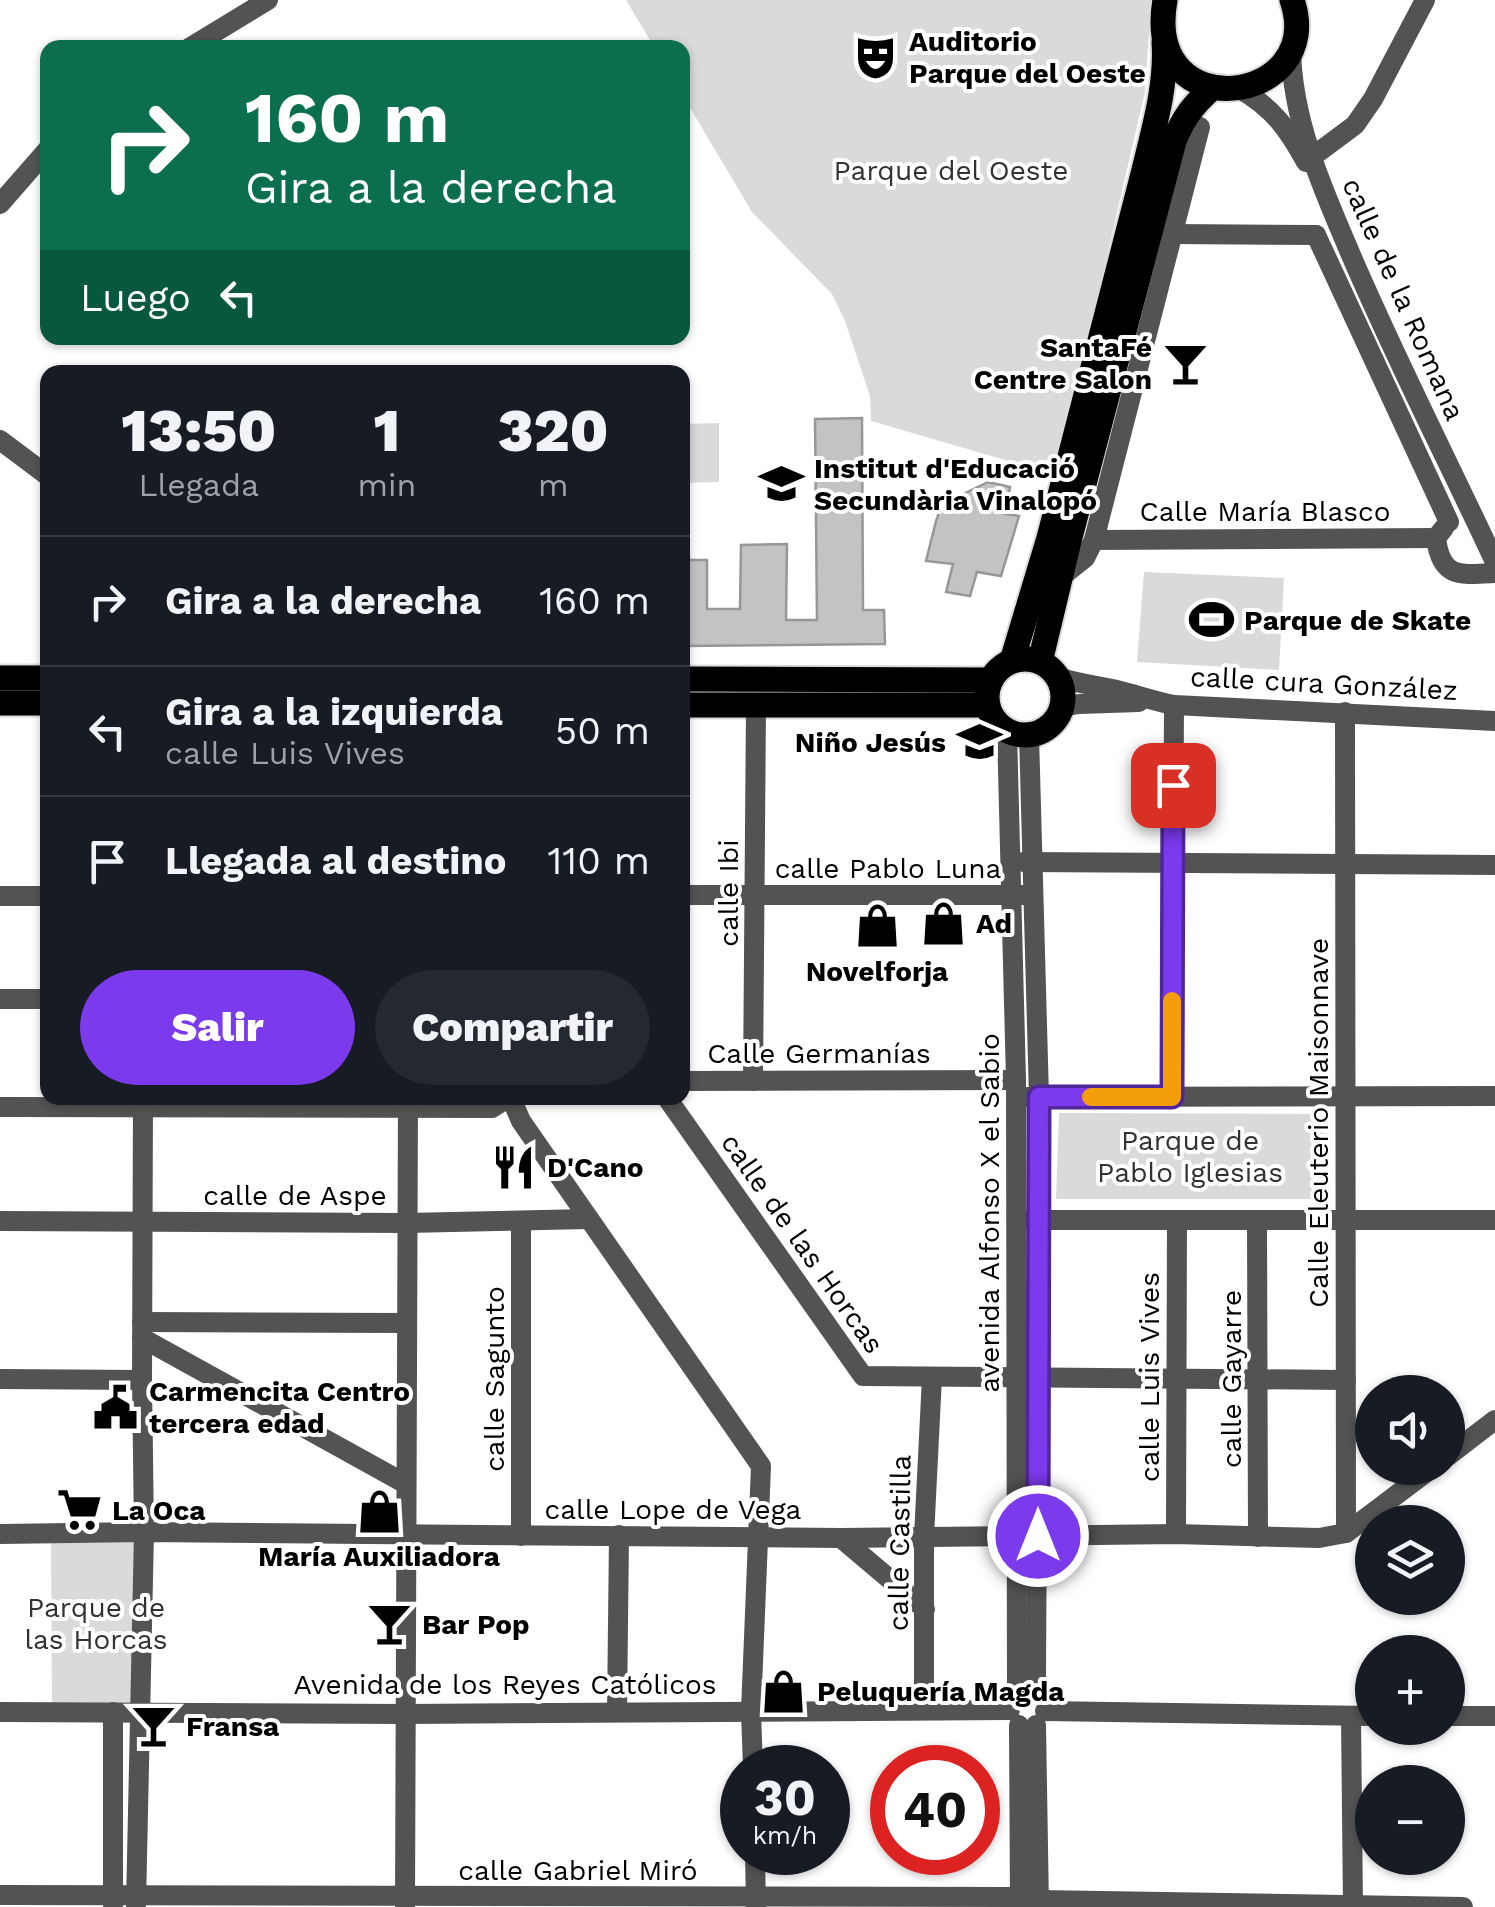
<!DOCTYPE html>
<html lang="es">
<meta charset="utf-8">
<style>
body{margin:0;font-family:"Work Sans",sans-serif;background:#242831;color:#f1f3f6;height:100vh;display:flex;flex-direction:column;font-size:38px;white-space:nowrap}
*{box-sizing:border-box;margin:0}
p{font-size:32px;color:#9ea1a6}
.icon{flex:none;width:55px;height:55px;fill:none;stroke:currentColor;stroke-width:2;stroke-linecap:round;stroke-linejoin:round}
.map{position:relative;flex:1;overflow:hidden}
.details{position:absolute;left:40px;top:365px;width:650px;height:740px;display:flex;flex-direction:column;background:#171b24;border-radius:20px;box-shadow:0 2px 8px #0004}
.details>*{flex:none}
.top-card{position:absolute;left:40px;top:40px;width:650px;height:305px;border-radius:20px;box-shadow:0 2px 8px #0004;background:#0b6e4f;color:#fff;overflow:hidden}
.fabs{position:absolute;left:1355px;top:1375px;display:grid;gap:20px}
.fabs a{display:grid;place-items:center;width:110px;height:110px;border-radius:50%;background:#171b24;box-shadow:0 2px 8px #0004;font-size:50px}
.speed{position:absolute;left:720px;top:1745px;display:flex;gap:20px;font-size:50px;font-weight:700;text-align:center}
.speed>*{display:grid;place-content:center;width:130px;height:130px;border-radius:50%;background:#171b24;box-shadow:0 2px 8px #0004;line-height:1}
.speed small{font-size:25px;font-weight:400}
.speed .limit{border:15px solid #d22;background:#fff;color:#111}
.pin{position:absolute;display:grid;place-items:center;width:85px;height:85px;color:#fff;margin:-42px;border-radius:20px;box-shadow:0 5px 15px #0006}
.me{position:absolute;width:110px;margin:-55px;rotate:0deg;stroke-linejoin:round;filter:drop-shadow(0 0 8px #0008)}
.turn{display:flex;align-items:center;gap:35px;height:210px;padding:0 40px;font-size:45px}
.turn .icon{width:130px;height:130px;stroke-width:2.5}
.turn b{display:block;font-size:70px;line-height:85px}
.then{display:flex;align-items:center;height:95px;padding:0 40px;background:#0003;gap:20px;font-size:38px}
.eta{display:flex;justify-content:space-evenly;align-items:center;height:170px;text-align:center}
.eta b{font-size:60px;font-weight:800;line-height:70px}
.action{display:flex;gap:20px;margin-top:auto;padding:20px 40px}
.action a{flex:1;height:115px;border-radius:60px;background:#7c3aed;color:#fff;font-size:40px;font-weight:800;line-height:115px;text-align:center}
.action a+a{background:#242831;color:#f1f3f6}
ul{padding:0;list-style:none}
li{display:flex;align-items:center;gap:30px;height:130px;padding:0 40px;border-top:2px solid #363941}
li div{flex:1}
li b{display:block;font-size:38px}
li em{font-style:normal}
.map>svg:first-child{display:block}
.green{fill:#dadada}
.building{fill:#c3c3c3;stroke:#979797;stroke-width:2.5}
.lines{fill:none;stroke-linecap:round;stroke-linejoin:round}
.major-casing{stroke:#dbdbdb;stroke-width:29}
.minor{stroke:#535353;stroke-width:20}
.major{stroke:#000;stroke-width:25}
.route-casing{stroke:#51269a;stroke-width:25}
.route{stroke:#7c3aed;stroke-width:18}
.slow{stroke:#f59e0b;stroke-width:18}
.labels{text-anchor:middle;stroke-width:8;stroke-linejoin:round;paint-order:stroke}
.poi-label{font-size:28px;font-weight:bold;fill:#000;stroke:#fff;text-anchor:start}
.park-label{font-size:28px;fill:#313131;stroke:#fff}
.street-label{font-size:28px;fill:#000;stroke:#fff}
</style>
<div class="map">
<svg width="1495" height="1907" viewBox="0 0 1495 1907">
<rect width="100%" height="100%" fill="#fff"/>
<g class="green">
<path d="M 626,0 L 1151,0 L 1145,92 L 1071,410 L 1053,474 L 871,421 L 870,396 L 845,321 L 832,294 L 752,212 L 683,96 L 682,48 L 654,47 Z"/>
<path d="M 719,423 L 719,482 L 683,483 L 683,424 Z"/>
<path d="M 1144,572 L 1284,578 L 1279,670 L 1137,662 Z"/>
<path d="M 1059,1113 L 1325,1114 L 1325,1199 L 1056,1199 Z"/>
<path d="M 144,1532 L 139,1712 L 52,1712 L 51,1534 Z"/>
</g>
<g class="building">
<path d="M 862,418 L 863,610 L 884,610 L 885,644 L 682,646 L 682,560 L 707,560 L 707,609 L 740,609 L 741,545 L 787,544 L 786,620 L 817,620 L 815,419 Z"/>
<path d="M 988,482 L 1010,487 L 1005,514 L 1019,516 L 1001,576 L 977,572 L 970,596 L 946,592 L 953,564 L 926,561 L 936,521 L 944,498 L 951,500 Z"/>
</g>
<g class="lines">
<defs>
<g id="major">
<path d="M 1165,0 C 1142,130 1328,105 1292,0"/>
<circle cx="1025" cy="697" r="38"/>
<path d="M 1012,661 L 1049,538 L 1144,170 C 1154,128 1167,85 1164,42"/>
<path d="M 1040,662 L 1069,541 L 1174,141 C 1183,118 1194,104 1212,88"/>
<path d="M 0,678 L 48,678"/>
<path d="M 682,679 L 991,680"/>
<path d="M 0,703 L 48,703"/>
<path d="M 682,705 L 987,705"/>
</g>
</defs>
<use href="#major" class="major-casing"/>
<g class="minor">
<path d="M 189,48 L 268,0"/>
<path d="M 1291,49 C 1292,119 1321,185 1348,248 C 1393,354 1446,457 1495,562"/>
<path d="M 1240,89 C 1273,108 1288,129 1306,162"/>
<path d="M 1312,157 L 1355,125 L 1373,99 L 1425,0"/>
<path d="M 0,204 L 48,149"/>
<path d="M 1171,234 L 1316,235"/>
<path d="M 1316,235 L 1449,522"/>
<path d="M 0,440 L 48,476"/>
<path d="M 1444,528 L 1436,538 C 1441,578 1459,575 1495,573"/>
<path d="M 1094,540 L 1436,538"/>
<path d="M 1061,577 L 1085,558 L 1094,540 L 1200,127"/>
<path d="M 1058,677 C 1081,685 1105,686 1128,693 C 1143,697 1158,702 1174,705 L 1495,721"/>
<path d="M 1061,707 L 1079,704 L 1139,702"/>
<path d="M 1345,712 L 1346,1533"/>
<path d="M 1007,731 L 1016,1080 L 1017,1695"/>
<path d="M 1029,735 L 1039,1097 L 1036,1680 L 1033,1693"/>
<path d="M 1023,862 L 1495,865"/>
<path d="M 682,895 L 1025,895"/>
<path d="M 0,896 L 48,896"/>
<path d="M 0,999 L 48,999"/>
<path d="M 682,1081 L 1016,1080"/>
<path d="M 753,1081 L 756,705"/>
<path d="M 1027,1097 L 1495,1096"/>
<path d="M 1172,1097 L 1174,705"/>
<path d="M 511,1098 L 521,1121 L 761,1466 L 751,1711 L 753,1768"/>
<path d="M 667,1098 L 863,1376 L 1346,1380"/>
<path d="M 0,1107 L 492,1108 L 508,1098"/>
<path d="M 1029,1220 L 1495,1220"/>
<path d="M 1257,1220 L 1258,1537"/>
<path d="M 0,1221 L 406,1223 L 589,1219"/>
<path d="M 521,1221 L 521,1536"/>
<path d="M 142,1322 L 406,1323"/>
<path d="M 142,1338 L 406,1484"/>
<path d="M 0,1379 L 142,1380"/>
<path d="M 1448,1456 L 1495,1420"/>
<path d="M 0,1534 L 144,1532 L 841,1538 L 1176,1534 L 1319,1538 L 1346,1533 L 1432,1468"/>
<path d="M 1176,1534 L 1177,1220"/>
<path d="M 841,1538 L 925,1609"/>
<path d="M 924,1710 L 924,1537 L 932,1377"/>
<path d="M 1045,1711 L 1372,1716"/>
<path d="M 0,1712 L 405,1714 L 1010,1710"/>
<path d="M 617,1712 L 619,1535"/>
<path d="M 1448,1716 L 1495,1716"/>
<path d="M 1351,1717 L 1353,1907"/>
<path d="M 1019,1725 L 1020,1907"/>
<path d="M 1036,1725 L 1039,1907"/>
<path d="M 755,1852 L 756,1907"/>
<path d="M 0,1895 L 1020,1897"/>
<path d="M 1039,1900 L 1463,1907"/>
<path d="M 113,1905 L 113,1712"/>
<path d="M 136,1905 L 144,1532 L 142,1380 L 143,1098"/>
<path d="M 405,1905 L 408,1098"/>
</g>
<use href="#major" class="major"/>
</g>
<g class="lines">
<defs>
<path id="route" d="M 1038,1536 L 1039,1097 L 1172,1097 L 1173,785"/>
</defs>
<use href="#route" class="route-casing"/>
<use href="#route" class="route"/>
<path class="slow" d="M 1091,1097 L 1172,1097 L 1172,1001"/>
</g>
<defs>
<symbol id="theatre-bare" viewBox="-9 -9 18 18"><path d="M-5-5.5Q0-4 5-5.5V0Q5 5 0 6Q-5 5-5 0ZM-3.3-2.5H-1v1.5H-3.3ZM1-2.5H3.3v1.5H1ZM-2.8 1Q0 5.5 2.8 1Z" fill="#000" stroke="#fff" stroke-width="2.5" paint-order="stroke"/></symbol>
<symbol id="bar-bare" viewBox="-9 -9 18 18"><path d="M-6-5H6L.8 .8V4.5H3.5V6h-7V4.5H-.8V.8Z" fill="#000" stroke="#fff" stroke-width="2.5" paint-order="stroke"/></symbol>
<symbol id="school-bare" viewBox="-9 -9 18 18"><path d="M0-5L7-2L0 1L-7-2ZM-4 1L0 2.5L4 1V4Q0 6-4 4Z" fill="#000" stroke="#fff" stroke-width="2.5" paint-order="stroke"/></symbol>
<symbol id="stadium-bare" viewBox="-9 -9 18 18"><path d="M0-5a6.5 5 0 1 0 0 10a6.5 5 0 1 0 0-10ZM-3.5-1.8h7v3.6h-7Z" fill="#000" stroke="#fff" stroke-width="2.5" paint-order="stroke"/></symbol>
<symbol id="shop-bare" viewBox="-9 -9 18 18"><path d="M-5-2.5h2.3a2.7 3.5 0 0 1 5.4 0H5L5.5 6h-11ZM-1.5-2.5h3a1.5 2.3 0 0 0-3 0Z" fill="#000" stroke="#fff" stroke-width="2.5" paint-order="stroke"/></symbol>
<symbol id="restaurant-bare" viewBox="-9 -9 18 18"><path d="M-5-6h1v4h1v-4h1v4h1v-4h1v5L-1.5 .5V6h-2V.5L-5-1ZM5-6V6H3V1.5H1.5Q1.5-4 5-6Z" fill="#000" stroke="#fff" stroke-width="2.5" paint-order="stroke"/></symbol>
<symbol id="civic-bare" viewBox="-9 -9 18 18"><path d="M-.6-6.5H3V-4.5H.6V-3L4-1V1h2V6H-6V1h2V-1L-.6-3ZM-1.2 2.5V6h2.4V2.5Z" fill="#000" stroke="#fff" stroke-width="2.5" paint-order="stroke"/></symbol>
<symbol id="supermarket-bare" viewBox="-9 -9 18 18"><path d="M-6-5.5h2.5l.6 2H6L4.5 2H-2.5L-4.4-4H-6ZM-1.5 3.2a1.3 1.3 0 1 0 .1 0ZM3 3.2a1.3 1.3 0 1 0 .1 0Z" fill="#000" stroke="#fff" stroke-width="2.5" paint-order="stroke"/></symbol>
</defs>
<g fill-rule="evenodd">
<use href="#theatre-bare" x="844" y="26" width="63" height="63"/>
<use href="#bar-bare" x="1154" y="332" width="63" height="63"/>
<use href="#school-bare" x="750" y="452" width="63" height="63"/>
<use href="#stadium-bare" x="1180" y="588" width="63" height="63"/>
<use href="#school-bare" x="948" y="710" width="63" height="63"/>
<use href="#shop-bare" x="912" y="892" width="63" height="63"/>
<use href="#shop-bare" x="846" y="894" width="63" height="63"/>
<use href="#restaurant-bare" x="482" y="1136" width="63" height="63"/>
<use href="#civic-bare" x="84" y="1376" width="63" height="63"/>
<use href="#supermarket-bare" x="48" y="1478" width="63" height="63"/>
<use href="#shop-bare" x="348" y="1480" width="63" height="63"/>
<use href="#bar-bare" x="358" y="1592" width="63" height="63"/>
<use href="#shop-bare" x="752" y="1660" width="63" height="63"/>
<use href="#bar-bare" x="122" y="1694" width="63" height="63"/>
</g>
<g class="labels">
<g class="poi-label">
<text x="909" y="51">Auditorio<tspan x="909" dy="32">Parque del Oeste</tspan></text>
<text x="1152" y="357" text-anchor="end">SantaFé<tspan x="1152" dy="32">Centre Salon</tspan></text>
<text x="814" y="478">Institut d'Educació<tspan x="814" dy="32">Secundària Vinalopó</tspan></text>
<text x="1244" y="630">Parque de Skate</text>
<text x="946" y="752" text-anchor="end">Niño Jesús</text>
<text x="976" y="933">Ad</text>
<text x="877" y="981" text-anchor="middle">Novelforja</text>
<text x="547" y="1177">D'Cano</text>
<text x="149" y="1401">Carmencita Centro<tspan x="149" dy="32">tercera edad</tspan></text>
<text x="112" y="1520">La Oca</text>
<text x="379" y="1566" text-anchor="middle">María Auxiliadora</text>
<text x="422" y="1634">Bar Pop</text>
<text x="817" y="1701">Peluquería Magda</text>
<text x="186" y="1736">Fransa</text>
</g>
<g class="park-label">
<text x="951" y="180">Parque del Oeste</text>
<text x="1190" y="1150">Parque de<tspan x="1190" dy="32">Pablo Iglesias</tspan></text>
<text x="96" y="1617">Parque de<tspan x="96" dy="32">las Horcas</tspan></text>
</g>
<g class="street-label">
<text transform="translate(1404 299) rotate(66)" y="10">calle de la Romana</text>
<text x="1265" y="521">Calle María Blasco</text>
<text transform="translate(1324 683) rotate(3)" y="10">calle cura González</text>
<text x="888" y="878">calle Pablo Luna</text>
<text transform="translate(728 893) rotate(-90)" y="10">calle Ibi</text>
<text x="819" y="1063">Calle Germanías</text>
<text transform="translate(1318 1123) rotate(-90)" y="10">Calle Eleuterio Maisonnave</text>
<text x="295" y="1205">calle de Aspe</text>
<text transform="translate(989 1213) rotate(-90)" y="10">avenida Alfonso X el Sabio</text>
<text transform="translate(803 1243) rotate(55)" y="10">calle de las Horcas</text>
<text transform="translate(1149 1377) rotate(-90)" y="10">calle Luis Vives</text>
<text transform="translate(494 1379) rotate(-90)" y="10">calle Sagunto</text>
<text transform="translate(1231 1379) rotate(-90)" y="10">calle Gayarre</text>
<text x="673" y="1519">calle Lope de Vega</text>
<text transform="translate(899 1543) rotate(-89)" y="10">calle Castilla</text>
<text x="505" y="1694">Avenida de los Reyes Católicos</text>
<text x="578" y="1880">calle Gabriel Miró</text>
</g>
</g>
</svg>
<div class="fabs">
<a><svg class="icon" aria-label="sound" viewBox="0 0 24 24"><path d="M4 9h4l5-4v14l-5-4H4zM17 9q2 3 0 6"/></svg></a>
<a><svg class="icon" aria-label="layers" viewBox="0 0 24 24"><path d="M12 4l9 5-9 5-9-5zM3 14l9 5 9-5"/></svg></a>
<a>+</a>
<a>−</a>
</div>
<div class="speed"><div>30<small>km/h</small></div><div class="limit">40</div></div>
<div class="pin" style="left:1173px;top:785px;background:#d93025"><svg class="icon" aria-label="arrive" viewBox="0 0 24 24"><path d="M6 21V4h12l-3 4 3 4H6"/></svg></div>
<svg class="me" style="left:1038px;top:1536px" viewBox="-20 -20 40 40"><circle r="17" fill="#7c3aed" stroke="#fff" stroke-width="3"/><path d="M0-11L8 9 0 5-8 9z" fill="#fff"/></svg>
<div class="top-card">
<div class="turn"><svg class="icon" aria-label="right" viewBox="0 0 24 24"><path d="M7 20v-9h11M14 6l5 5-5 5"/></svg><div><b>160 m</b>Gira a la derecha</div></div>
<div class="then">Luego<svg class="icon" aria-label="left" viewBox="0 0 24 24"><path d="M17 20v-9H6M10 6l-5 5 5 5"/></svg></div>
</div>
<section class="details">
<div class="eta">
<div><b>13:50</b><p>Llegada</p></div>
<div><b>1</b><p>min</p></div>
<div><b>320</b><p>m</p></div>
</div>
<ul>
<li><svg class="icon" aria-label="right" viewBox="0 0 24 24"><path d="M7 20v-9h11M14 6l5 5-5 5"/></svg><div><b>Gira a la derecha</b></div><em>160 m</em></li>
<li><svg class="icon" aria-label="left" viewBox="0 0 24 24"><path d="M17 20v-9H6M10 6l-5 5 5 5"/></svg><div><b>Gira a la izquierda</b><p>calle Luis Vives</p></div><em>50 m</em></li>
<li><svg class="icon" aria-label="arrive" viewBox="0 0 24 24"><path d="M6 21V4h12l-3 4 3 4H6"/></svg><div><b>Llegada al destino</b></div><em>110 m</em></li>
</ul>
<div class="action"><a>Salir</a><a>Compartir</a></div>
</section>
</div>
